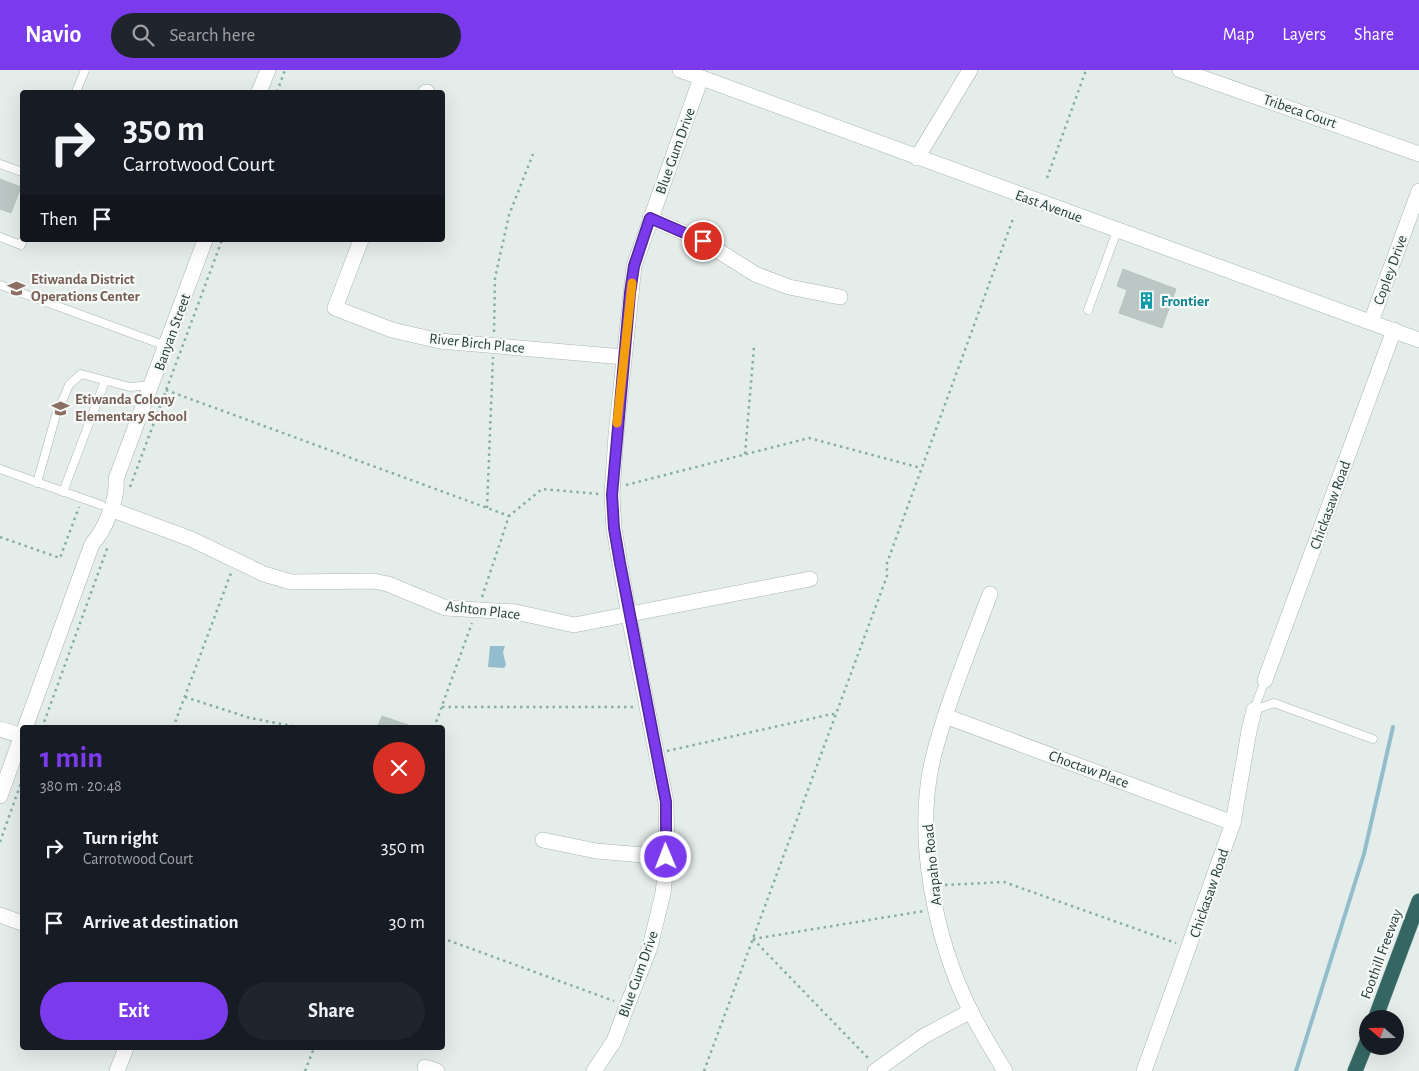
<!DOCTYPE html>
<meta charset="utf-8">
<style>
body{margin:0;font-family:"Alegreya Sans",sans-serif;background:#20242c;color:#f1f3f6;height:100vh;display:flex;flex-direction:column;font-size:19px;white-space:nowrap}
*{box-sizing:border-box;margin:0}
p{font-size:16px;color:#9ea1a6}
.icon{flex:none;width:28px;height:28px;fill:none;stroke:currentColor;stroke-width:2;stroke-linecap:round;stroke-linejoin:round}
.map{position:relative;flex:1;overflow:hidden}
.details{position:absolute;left:20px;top:655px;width:425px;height:325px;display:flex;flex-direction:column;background:#171b24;border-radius:5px;box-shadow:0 5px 20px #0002}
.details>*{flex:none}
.hud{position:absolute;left:20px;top:20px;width:425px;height:152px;border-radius:5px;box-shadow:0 5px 20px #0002;background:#171b24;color:#f1f3f6;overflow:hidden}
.needle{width:32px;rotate:290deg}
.fabs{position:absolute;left:1359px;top:940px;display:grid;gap:10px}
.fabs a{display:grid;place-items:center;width:45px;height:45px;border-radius:50%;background:#171b24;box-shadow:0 5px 20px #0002;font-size:25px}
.pin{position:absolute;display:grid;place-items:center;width:42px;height:42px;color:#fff;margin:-21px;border:2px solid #fff;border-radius:50%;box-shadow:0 1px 5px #0007}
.me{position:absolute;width:55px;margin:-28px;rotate:359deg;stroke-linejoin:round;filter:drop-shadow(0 0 4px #0008)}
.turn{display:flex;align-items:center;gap:18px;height:105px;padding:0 20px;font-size:22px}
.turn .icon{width:65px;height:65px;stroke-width:2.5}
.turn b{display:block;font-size:35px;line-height:42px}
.then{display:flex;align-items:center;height:48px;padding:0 20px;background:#0003;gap:10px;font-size:19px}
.round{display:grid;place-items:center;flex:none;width:52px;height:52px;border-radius:26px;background:#20242c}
.headline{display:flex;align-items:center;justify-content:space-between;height:85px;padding:0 20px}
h1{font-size:30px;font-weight:700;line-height:38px;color:#7c3aed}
.button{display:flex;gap:10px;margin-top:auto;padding:10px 20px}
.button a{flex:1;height:58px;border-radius:30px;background:#7c3aed;color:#fff;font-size:20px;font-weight:700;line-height:58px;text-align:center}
.button a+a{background:#20242c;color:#f1f3f6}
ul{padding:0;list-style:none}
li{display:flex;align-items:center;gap:15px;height:75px;padding:0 20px}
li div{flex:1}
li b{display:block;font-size:19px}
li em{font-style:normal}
header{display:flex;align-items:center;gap:30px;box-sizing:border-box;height:70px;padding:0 25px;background:#7c3aed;color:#fff}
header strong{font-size:24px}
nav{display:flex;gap:28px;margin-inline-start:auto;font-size:18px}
.search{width:350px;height:45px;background:#20242c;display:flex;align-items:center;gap:12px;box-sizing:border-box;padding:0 18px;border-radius:28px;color:#9ea1a6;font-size:19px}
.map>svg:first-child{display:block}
.water{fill:#93bccc}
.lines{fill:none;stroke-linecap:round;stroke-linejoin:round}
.stream{stroke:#93bccc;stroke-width:4}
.building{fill:#bbc7c4;stroke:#b8c6c2}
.service-casing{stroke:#a8b5b2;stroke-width:9}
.minor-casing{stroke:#a8b5b2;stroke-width:16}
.tertiary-casing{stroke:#a8b5b2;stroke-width:16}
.secondary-casing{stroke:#a1b5b0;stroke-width:16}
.motorway-casing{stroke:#c2c9c8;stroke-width:16}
.path{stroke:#89ada6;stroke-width:2.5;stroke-dasharray:2.5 4;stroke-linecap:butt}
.service{stroke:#fff;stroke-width:8}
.minor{stroke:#fff;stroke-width:15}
.tertiary{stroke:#fff;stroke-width:15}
.secondary{stroke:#fff;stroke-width:15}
.motorway{stroke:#346763;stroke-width:15}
.route-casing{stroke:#51269a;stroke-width:12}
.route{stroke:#7c3aed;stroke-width:9}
.slow{stroke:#f59e0b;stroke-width:9}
.labels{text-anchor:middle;stroke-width:4.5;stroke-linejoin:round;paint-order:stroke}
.street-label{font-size:15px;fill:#263d3a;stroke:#f5f9f8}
.education-label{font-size:15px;font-weight:bold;fill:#785e54;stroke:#f5f9f8;text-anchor:start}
.culture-label{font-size:15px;font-weight:bold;fill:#0d838f;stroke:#f5f9f8;text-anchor:start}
</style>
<header>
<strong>Navio</strong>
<div class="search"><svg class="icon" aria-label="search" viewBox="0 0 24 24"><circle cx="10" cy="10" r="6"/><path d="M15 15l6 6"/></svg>Search here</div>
<nav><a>Map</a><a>Layers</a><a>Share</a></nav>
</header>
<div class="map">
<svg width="1419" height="1001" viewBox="0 0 1419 1001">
<rect width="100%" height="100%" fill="#e5edea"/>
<path class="water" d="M 490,576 L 505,576 L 503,582 L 506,595 L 504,598 L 488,597 Z"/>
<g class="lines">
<path class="stream" d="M 1296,1001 L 1364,784 L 1393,657"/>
</g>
<g class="building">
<path d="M 0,109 L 21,117 L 11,143 L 0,139 Z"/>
<path d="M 1123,199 L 1176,219 L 1162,258 L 1119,243 L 1127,220 L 1117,216 Z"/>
<path d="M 382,646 L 408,655 L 407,658 L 377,658 Z"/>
</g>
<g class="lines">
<defs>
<g id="service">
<path d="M 76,22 L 85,0"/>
<path d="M 0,94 L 22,102"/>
<path d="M 0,167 L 21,175 L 23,170"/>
<path d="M 0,215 L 166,276"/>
<path d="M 1088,240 L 1117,161"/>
<path d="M 0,399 L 101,435"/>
<path d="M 37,413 L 56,345 L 69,315 L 81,304 L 130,317 L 152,315"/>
<path d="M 63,422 L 105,311"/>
<path d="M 1254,640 L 1274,633 L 1373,669"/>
<path d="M 1254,640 L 1265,610"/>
</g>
<g id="minor">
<path d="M 1180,0 L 1419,84"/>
<path d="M 426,22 L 427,22"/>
<path d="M 917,88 L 970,0"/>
<path d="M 650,148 L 703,171 L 755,204 L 789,217 L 840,227"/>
<path d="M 361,170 L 335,238 L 392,260 L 440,271 L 624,287"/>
<path d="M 1371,252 L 1419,121"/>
<path d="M 110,439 L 191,469 L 264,504 L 291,512 L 373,511 L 388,514 L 446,538 L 516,542 L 574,555 L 810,509"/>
<path d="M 990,524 C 970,578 947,632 933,688 C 914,767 935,870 971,942 C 981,962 993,981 1005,1001"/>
<path d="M 1265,610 L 1394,260"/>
<path d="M 945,646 L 1233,753"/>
<path d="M 0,659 L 22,666"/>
<path d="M 543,770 L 596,781 L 667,787"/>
<path d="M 0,845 L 22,853"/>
<path d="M 425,997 L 437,1001"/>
<path d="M 117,1001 L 126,978"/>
<path d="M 594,1001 L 614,971 L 627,936 L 650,877 L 663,823 L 667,787 L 666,732 L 629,546 L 614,459 L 612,425 L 616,365 L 634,196 L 701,8"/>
<path d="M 875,1001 L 924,966 L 971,941"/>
<path d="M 1144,1001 L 1233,753 L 1249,661 L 1254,640"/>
</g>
<g id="tertiary">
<path d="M 259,22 L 268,0"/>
<path d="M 25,658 L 92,474 C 105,460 118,429 116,409 L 205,170"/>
<path d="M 0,726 L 22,665"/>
</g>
<path id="secondary" d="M 680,0 L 1419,270"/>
<g id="motorway">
<path d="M 1375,949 L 1419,831"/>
<path d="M 1355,1001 L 1368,969"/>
</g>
</defs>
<use href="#service" class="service-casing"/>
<use href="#minor" class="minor-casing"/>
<use href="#tertiary" class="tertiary-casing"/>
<use href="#secondary" class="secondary-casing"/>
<use href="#motorway" class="motorway-casing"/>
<g class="path">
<path d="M 277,22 L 285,0"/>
<path d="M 1047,108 L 1086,0"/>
<path d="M 494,262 L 495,208 L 509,145 L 533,84"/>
<path d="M 166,320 L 509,446"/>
<path d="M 745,384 L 754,277"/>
<path d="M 626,415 L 809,368 L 921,398"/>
<path d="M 130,417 L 222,170"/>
<path d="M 487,438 L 493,287"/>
<path d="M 0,467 L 60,488 L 79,437"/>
<path d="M 482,527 L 509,446 L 542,419 L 599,424"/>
<path d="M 185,627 L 250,648 L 303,658"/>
<path d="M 442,637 L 635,637"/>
<path d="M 42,658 L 108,476"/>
<path d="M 173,658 L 231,503"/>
<path d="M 434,658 L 472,553"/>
<path d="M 667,681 L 832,644 L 836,645"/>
<path d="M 0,772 L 22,710"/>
<path d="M 945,815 L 1004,812 L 1176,873"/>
<path d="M 442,868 L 614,931"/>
<path d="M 753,869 L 924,841"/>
<path d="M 753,869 L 870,990"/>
<path d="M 305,1001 L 314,978"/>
<path d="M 704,1001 L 887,506 L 887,493 L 1014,146"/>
</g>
<use href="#service" class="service"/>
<use href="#minor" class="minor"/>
<use href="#tertiary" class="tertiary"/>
<use href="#secondary" class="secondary"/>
<use href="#motorway" class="motorway"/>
</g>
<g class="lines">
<defs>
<path id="route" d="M 666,787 L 666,732 L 620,493 L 614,458 L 612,425 L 630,223 L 634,196 L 650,148 L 703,171"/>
</defs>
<use href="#route" class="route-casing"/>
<use href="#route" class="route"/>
<path class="slow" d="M 617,353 L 632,213"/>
</g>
<defs>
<symbol id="school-bare" viewBox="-9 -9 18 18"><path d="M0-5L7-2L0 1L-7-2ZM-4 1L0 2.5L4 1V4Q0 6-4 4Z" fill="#8d6e63" stroke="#f5f9f8" stroke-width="2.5" paint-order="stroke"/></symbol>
<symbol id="building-bare" viewBox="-9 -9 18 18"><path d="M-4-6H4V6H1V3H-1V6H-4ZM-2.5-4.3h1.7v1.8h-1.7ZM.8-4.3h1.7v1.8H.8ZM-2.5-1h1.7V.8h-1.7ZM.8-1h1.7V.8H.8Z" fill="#0f9aa8" stroke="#f5f9f8" stroke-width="2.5" paint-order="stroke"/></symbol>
</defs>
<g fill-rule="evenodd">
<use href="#school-bare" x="4" y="206" width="25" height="25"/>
<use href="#building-bare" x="1134" y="218" width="25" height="25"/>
<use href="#school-bare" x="48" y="326" width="25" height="25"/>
</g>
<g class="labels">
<g class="street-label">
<text transform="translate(1300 41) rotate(19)" y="5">Tribeca Court</text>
<text transform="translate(675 81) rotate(-70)" y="5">Blue Gum Drive</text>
<text transform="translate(1049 136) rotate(20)" y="5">East Avenue</text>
<text transform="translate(1390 200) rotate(-70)" y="5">Copley Drive</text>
<text transform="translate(172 262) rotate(-70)" y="5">Banyan Street</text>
<text transform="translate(477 273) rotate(6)" y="5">River Birch Place</text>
<text transform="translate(1330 435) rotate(-70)" y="5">Chickasaw Road</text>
<text transform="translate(483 540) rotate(7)" y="5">Ashton Place</text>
<text transform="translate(1089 699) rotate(20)" y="5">Choctaw Place</text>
<text transform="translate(932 795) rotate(-96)" y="5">Arapaho Road</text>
<text transform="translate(1209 823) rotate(-71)" y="5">Chickasaw Road</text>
<text transform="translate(1381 884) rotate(-70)" y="5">Foothill Freeway</text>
<text transform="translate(638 904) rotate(-70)" y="5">Blue Gum Drive</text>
</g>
<g class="education-label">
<text x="31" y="214">Etiwanda District<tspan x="31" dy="17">Operations Center</tspan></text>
<text x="75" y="334">Etiwanda Colony<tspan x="75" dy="17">Elementary School</tspan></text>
</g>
<g class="culture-label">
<text x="1161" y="236">Frontier</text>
</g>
</g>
</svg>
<div class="fabs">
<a><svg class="needle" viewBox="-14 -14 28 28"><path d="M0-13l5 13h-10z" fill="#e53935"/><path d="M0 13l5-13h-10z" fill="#9ea1a6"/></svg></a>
</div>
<div class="pin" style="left:703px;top:171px;background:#d93025"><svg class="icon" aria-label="arrive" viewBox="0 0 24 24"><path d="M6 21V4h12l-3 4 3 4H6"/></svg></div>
<svg class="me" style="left:666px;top:787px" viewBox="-20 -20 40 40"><circle r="17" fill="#7c3aed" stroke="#fff" stroke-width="3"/><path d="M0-11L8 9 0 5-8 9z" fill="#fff"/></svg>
<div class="hud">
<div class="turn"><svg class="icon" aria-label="right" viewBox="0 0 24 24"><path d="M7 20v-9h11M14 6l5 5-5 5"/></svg><div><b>350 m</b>Carrotwood Court</div></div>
<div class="then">Then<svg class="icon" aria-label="arrive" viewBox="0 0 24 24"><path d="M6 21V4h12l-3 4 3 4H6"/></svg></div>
</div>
<section class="details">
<div class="headline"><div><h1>1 min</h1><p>380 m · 20:48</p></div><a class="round" style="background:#d93025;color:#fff"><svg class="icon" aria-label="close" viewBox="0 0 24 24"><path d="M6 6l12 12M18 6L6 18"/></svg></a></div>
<ul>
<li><svg class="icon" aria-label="right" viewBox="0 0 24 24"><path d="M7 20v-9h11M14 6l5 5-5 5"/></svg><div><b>Turn right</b><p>Carrotwood Court</p></div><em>350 m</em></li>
<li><svg class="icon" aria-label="arrive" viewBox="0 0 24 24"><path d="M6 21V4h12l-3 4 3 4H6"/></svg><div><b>Arrive at destination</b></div><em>30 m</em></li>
</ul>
<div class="button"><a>Exit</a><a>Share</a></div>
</section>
</div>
